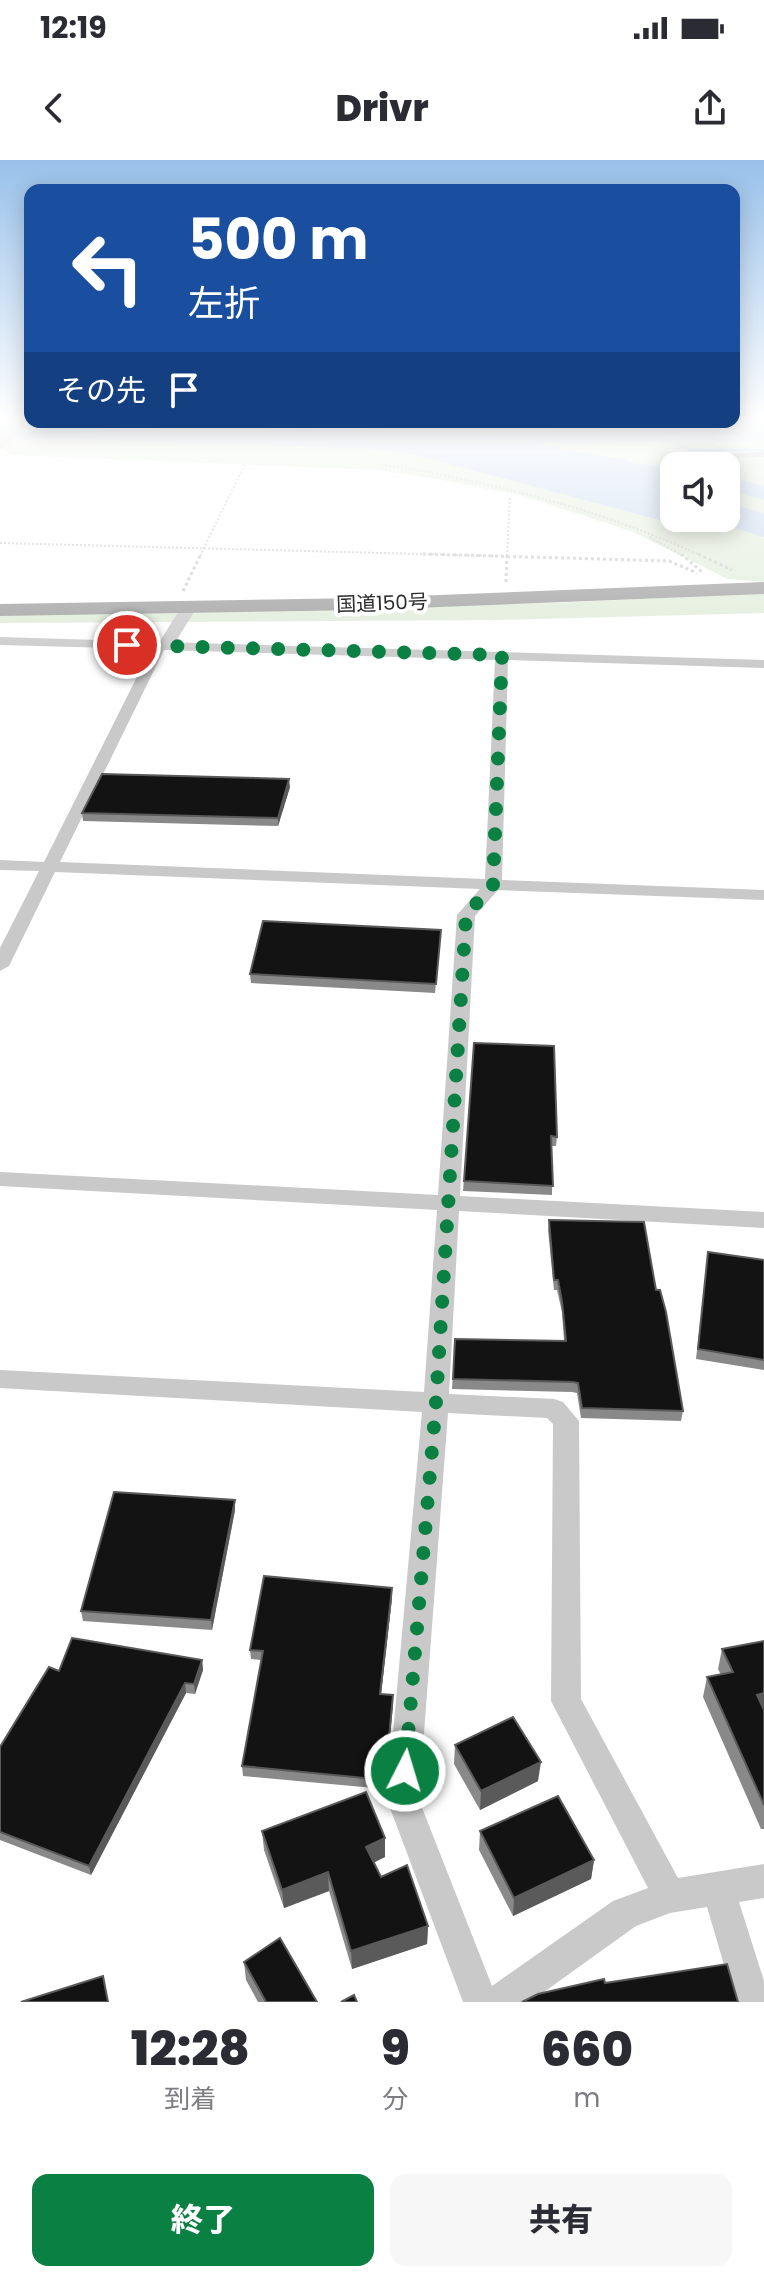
<!DOCTYPE html>
<html lang="ja">
<meta charset="utf-8">
<style>
body{margin:0;font-family:Poppins,"Noto Sans JP",sans-serif;background:#f7f7f7;color:#2b2b33;height:100vh;display:flex;flex-direction:column;font-size:30px;white-space:nowrap}
*{box-sizing:border-box;margin:0}
p{font-size:26px;color:#7c7c81}
.icon{flex:none;width:44px;height:44px;fill:none;stroke:currentColor;stroke-width:2;stroke-linecap:round;stroke-linejoin:round}
.map{position:relative;height:1842px;overflow:hidden}
.sheet{display:flex;flex-direction:column;background:#fff;flex:1}
.sheet>*{flex:none}
.top-card{position:absolute;left:24px;top:24px;width:716px;height:244px;border-radius:16px;box-shadow:0 4px 20px #0003;background:#1a4fa0;color:#fff;overflow:hidden}
.fabs{position:absolute;left:660px;top:292px;display:grid;gap:16px}
.fabs a{display:grid;place-items:center;width:80px;height:80px;border-radius:16px;background:#fff;box-shadow:0 4px 20px #0003;font-size:40px}
.pin{position:absolute;display:grid;place-items:center;width:68px;height:68px;color:#fff;margin:-34px;border:4px solid #fff;border-radius:50%;box-shadow:0 2px 8px #0007}
.me{position:absolute;width:88px;margin:-44px;rotate:5deg;stroke-linejoin:round;filter:drop-shadow(0 0 6px #0008)}
.turn{display:flex;align-items:center;gap:28px;height:168px;padding:0 32px;font-size:36px}
.turn .icon{width:104px;height:104px;stroke-width:2.5}
.turn b{display:block;font-size:56px;line-height:68px}
.then{display:flex;align-items:center;height:76px;padding:0 32px;background:#0003;gap:16px;font-size:30px}
.eta{display:flex;justify-content:space-evenly;align-items:center;height:136px;text-align:center}
.eta b{font-size:48px;font-weight:800;line-height:56px}
.cta{display:flex;gap:16px;margin-top:auto;padding:16px 32px}
.cta a{flex:1;height:92px;border-radius:16px;background:#0b8043;color:#fff;font-size:32px;font-weight:800;line-height:92px;text-align:center}
.cta a+a{background:#f7f7f7;color:#2b2b33}
.status{display:flex;justify-content:space-between;align-items:center;height:56px;padding:0 40px;background:#fff;direction:ltr}
.status svg{height:22px;fill:currentColor}
header{display:flex;justify-content:space-between;align-items:center;height:104px;padding:0 32px;background:#fff;font-size:36px;font-weight:800}
.map>svg:first-child{display:block}
.green{fill:#dfebd7;fill-rule:evenodd}
.water{fill:#c1d5ed}
.lines{fill:none;stroke-linecap:round;stroke-linejoin:round}
.stream{stroke:#c1d5ed;stroke-width:3}
.river{fill:#c1d5ed;fill-rule:evenodd}
.path-far1{stroke:#c9c9c9;stroke-width:2;stroke-dasharray:2 2;stroke-linecap:butt}
.path{stroke:#c9c9c9;stroke-width:3;stroke-dasharray:3 3;stroke-linecap:butt}
.minor{fill:#c9c9c9;fill-rule:evenodd}
.tertiary{fill:#c9c9c9;fill-rule:evenodd}
.trunk{fill:#9c9c9c;fill-rule:evenodd}
.wall{fill:#898989}
.shaded-wall{fill:#5a5a5a}
.building{fill:#131313;stroke:#5a5a5a;stroke-width:2}
.route{stroke:#0b8043;stroke-width:14;stroke-dasharray:0 25.2}
.labels{text-anchor:middle;stroke-width:8;stroke-linejoin:round;paint-order:stroke}
.far-street-label{font-size:20px;fill:#2c2c2c;stroke:#fff}
</style>
<div class="status"><b>12:19</b><svg viewBox="0 0 49 12"><path d="M0 12V9h3v3zM5 12V6h3v6zM10 12V3h3v9zM15 12V0h3v12zM26 1h20v11H26zM47 4h2v5h-2z"/></svg></div>
<header><svg class="icon" aria-label="back" viewBox="0 0 24 24"><path d="M15 5l-7 7 7 7"/></svg>Drivr<svg class="icon" aria-label="share" viewBox="0 0 24 24"><path d="M12 15V3M7 8l5-5 5 5M5 13v7h14v-7"/></svg></header>
<div class="map">
<svg width="764" height="1842" viewBox="0 0 764 1842">
<rect width="100%" height="100%" fill="#fff"/>
<g class="green">
<path d="M 0,261 L 179,271 L 139,264 L 764,262 L 764,288 L 665,289 L 702,301 L 702,296 L 764,295 L 764,422 L 728,419 L 633,372 L 576,353 L 519,335 L 437,319 L 377,310 L 12,295 L 0,287 ZM 674,306 L 726,306 L 726,358 L 674,358 Z"/>
<path d="M 764,433 L 764,453 L 494,460 L 0,463 L 0,452 L 555,443 Z"/>
</g>
<g class="water">
<path d="M 0,264 L 227,274 L 298,269 L 474,273 L 626,300 L 674,320 L 675,358 L 667,362 L 412,294 L 365,288 L 0,277 Z"/>
<path d="M 726,341 L 764,354 L 764,377 L 703,358 L 726,358 Z"/>
</g>
<g class="lines">
<g class="stream">
<path d="M 446,262 L 439,273 L 447,276"/>
<path d="M 622,275 L 673,281 L 689,290 L 764,290"/>
</g>
<g class="river">
<path d="M 764,269 L 764,281 L 550,283 L 461,288 L 451,282 L 461,276 L 550,271 Z"/>
<path d="M 587,301 L 674,306 L 676,306 L 674,318 L 579,312 L 576,307 L 579,302 Z"/>
<path d="M 726,316 L 764,326 L 764,340 L 726,330 Z"/>
</g>
<g class="path-far1">
<path d="M 414,265 L 764,266"/>
<path d="M 385,305 C 494,322 601,350 702,396"/>
<path d="M 653,374 L 650,377 L 683,396"/>
<path d="M 0,383 L 497,396"/>
<path d="M 200,396 L 245,304"/>
<path d="M 507,396 L 510,336"/>
</g>
<g class="path">
<path d="M 423,394 L 669,401 L 697,413"/>
<path d="M 681,394 L 702,412"/>
<path d="M 698,394 L 732,410"/>
<path d="M 506,422 L 507,394"/>
<path d="M 183,431 L 201,394"/>
</g>
<g class="minor">
<path d="M 210,262 L 405,262 L 386,268 L 214,265 Z"/>
<path d="M 764,291 L 764,297 L 722,298 L 717,295 Z"/>
<path d="M 0,477 L 764,500 L 764,508 L 508,500 L 502,720 L 764,730 L 764,740 L 498,730 L 475,756 L 460,1036 L 764,1052 L 764,1068 L 459,1051 L 449,1234 L 554,1239 L 563,1242 L 579,1261 L 581,1539 L 678,1718 L 764,1704 L 764,1738 L 739,1742 L 764,1821 L 764,1842 L 735,1842 L 707,1747 L 670,1753 L 636,1766 L 530,1842 L 463,1842 L 387,1640 L 422,1252 L 0,1228 L 0,1210 L 424,1232 L 437,1050 L 0,1026 L 0,1012 L 438,1035 L 457,755 L 480,729 L 55,712 L 9,806 L 0,811 L 0,788 L 39,711 L 0,710 L 0,700 L 44,702 L 151,489 L 0,485 ZM 164,490 L 495,500 L 485,719 L 60,702 ZM 448,1253 L 547,1258 L 553,1264 L 551,1541 L 648,1728 L 613,1741 L 492,1826 L 419,1640 Z"/>
</g>
<g class="tertiary">
<path d="M 23,258 L 32,262 L 0,290 L 0,279 Z"/>
<path d="M 189,442 L 197,447 L 173,486 L 171,490 L 159,490 L 157,486 L 183,444 Z"/>
</g>
<path class="trunk" d="M 764,422 L 764,434 L 363,450 L 0,456 L 0,444 L 363,438 Z"/>
</g>
<g class="wall">
<path d="M 290,627 L 278,666 L 83,661 L 82,653 Z"/>
<path d="M 441,770 L 435,833 L 251,823 L 250,814 Z"/>
<path d="M 474,883 L 557,977 L 556,986 L 552,986 L 552,1035 L 463,1031 Z"/>
<path d="M 549,1060 L 656,1130 L 683,1251 L 681,1261 L 581,1258 L 577,1233 L 572,1232 L 452,1229 L 455,1179 L 564,1181 L 562,1152 L 557,1130 L 554,1130 L 548,1070 Z"/>
<path d="M 708,1092 L 764,1100 L 764,1210 L 696,1199 Z"/>
<path d="M 235,1350 L 212,1470 L 83,1461 L 81,1451 Z"/>
<path d="M 392,1438 L 381,1534 L 393,1535 L 385,1629 L 243,1616 L 242,1606 L 261,1500 L 251,1499 L 250,1490 Z"/>
<path d="M 764,1481 L 764,1669 L 761,1669 L 703,1537 L 707,1517 L 721,1515 L 718,1509 L 722,1489 Z"/>
<path d="M 202,1500 L 203,1510 L 195,1534 L 186,1533 L 91,1715 L 0,1680 L 0,1587 L 59,1511 Z"/>
<path d="M 455,1585 L 538,1621 L 480,1650 L 454,1604 Z"/>
<path d="M 262,1671 L 385,1697 L 374,1702 L 381,1717 L 428,1766 L 427,1784 L 352,1809 L 329,1731 L 284,1748 L 264,1690 Z"/>
<path d="M 480,1671 L 594,1700 L 591,1719 L 513,1756 L 479,1690 Z"/>
<path d="M 244,1802 L 317,1842 L 258,1842 L 246,1820 Z"/>
</g>
<g class="shaded-wall">
<path d="M 289,619 L 290,627 L 278,666 L 278,658 Z"/>
<path d="M 235,1340 L 235,1350 L 212,1470 L 211,1460 Z"/>
<path d="M 392,1428 L 392,1438 L 380,1544 L 380,1534 Z"/>
<path d="M 202,1500 L 203,1510 L 195,1534 L 194,1524 Z"/>
<path d="M 185,1523 L 186,1533 L 91,1715 L 89,1706 Z"/>
<path d="M 764,1533 L 764,1551 L 757,1535 Z"/>
<path d="M 393,1535 L 393,1545 L 385,1629 L 385,1620 Z"/>
<path d="M 541,1602 L 538,1621 L 480,1650 L 481,1631 Z"/>
<path d="M 385,1678 L 385,1697 L 367,1706 L 366,1687 Z"/>
<path d="M 594,1700 L 591,1719 L 513,1756 L 514,1738 Z"/>
<path d="M 328,1712 L 329,1731 L 284,1748 L 282,1730 Z"/>
<path d="M 428,1766 L 427,1784 L 352,1809 L 351,1791 Z"/>
</g>
<g class="building">
<path d="M 102,614 L 289,619 L 278,658 L 82,653 Z"/>
<path d="M 263,761 L 441,770 L 436,824 L 250,814 Z"/>
<path d="M 474,883 L 554,886 L 557,977 L 551,976 L 553,1026 L 464,1021 Z"/>
<path d="M 549,1060 L 644,1062 L 656,1130 L 660,1130 L 666,1152 L 683,1251 L 582,1248 L 578,1223 L 573,1222 L 453,1219 L 455,1179 L 566,1181 L 562,1142 L 558,1120 L 554,1120 Z"/>
<path d="M 708,1092 L 764,1100 L 764,1200 L 698,1189 Z"/>
<path d="M 114,1332 L 235,1340 L 211,1460 L 81,1451 Z"/>
<path d="M 264,1416 L 392,1428 L 380,1534 L 393,1535 L 385,1620 L 242,1606 L 263,1491 L 250,1490 Z"/>
<path d="M 72,1478 L 202,1500 L 194,1524 L 185,1523 L 89,1706 L 0,1672 L 0,1587 L 49,1507 L 59,1511 Z"/>
<path d="M 764,1481 L 764,1533 L 757,1535 L 764,1550 L 764,1645 L 707,1517 L 733,1512 L 722,1489 Z"/>
<path d="M 513,1557 L 541,1602 L 481,1631 L 455,1585 Z"/>
<path d="M 366,1632 L 385,1678 L 366,1687 L 381,1717 L 407,1705 L 428,1766 L 351,1791 L 328,1712 L 282,1730 L 262,1671 Z"/>
<path d="M 558,1636 L 594,1700 L 514,1738 L 480,1671 Z"/>
<path d="M 280,1778 L 317,1842 L 266,1842 L 244,1802 Z"/>
<path d="M 727,1804 L 738,1842 L 522,1842 L 538,1834 L 604,1819 L 605,1823 Z"/>
<path d="M 103,1816 L 108,1842 L 21,1842 Z"/>
<path d="M 354,1835 L 357,1842 L 341,1842 Z"/>
</g>
<linearGradient id="sky" x2="0" y2="1"><stop stop-color="#98c1ea"/><stop offset="0.5" stop-color="#fff"/><stop offset="1" stop-color="#fff" stop-opacity="0"/></linearGradient>
<rect width="764" height="516" fill="url(#sky)"/>
<g class="lines">
<path class="route" d="M 127,485 L 502,495 L 493,725 L 466,755 L 436,1242 L 405,1611"/>
</g>
<g class="labels">
<g class="far-street-label">
<text transform="translate(382 443) rotate(-2)" y="7">国道150号</text>
</g>
</g>
</svg>
<div class="fabs">
<a><svg class="icon" aria-label="sound" viewBox="0 0 24 24"><path d="M4 9h4l5-4v14l-5-4H4zM17 9q2 3 0 6"/></svg></a>
</div>
<div class="pin" style="left:127px;top:485px;background:#d93025"><svg class="icon" aria-label="arrive" viewBox="0 0 24 24"><path d="M6 21V4h12l-3 4 3 4H6"/></svg></div>
<svg class="me" style="left:405px;top:1611px" viewBox="-20 -20 40 40"><circle r="17" fill="#0b8043" stroke="#fff" stroke-width="3"/><path d="M0-11L8 9 0 5-8 9z" fill="#fff"/></svg>
<div class="top-card">
<div class="turn"><svg class="icon" aria-label="left" viewBox="0 0 24 24"><path d="M17 20v-9H6M10 6l-5 5 5 5"/></svg><div><b>500 m</b>左折</div></div>
<div class="then">その先<svg class="icon" aria-label="arrive" viewBox="0 0 24 24"><path d="M6 21V4h12l-3 4 3 4H6"/></svg></div>
</div>
</div>
<section class="sheet">
<div class="eta">
<div><b>12:28</b><p>到着</p></div>
<div><b>9</b><p>分</p></div>
<div><b>660</b><p>m</p></div>
</div>
<div class="cta"><a>終了</a><a>共有</a></div>
</section>
